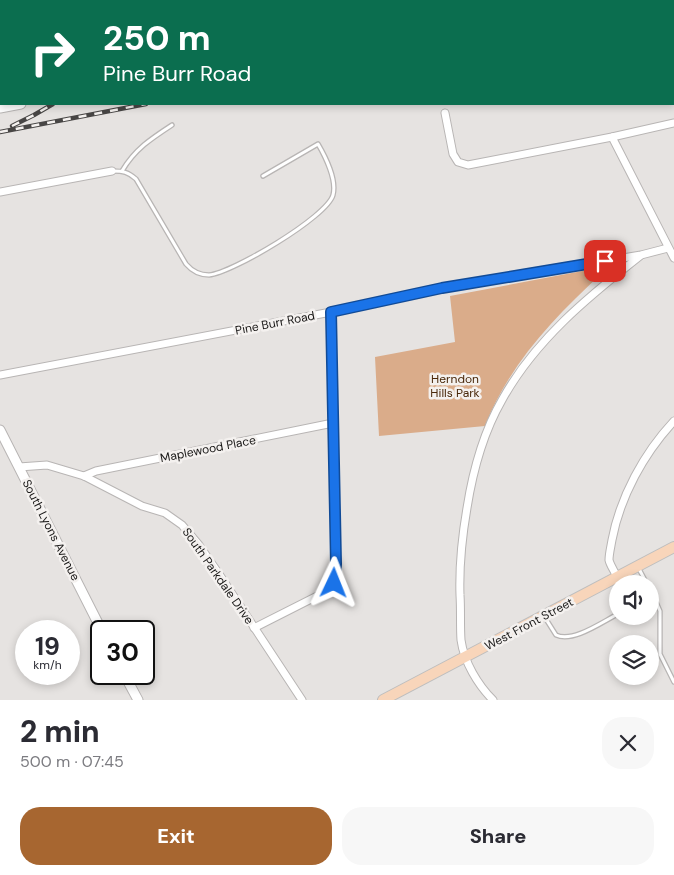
<!DOCTYPE html>
<meta charset="utf-8">
<style>
body{margin:0;font-family:"DM Sans",sans-serif;background:#f7f7f7;color:#2b2b33;height:100vh;display:flex;flex-direction:column;font-size:19px;white-space:nowrap}
*{box-sizing:border-box;margin:0}
p{font-size:16px;color:#7c7c81}
.icon{flex:none;width:28px;height:28px;fill:none;stroke:currentColor;stroke-width:2;stroke-linecap:round;stroke-linejoin:round}
.map{position:relative;height:700px;overflow:hidden}
.drawer{display:flex;flex-direction:column;background:#fff;flex:1}
.drawer>*{flex:none}
.banner{position:absolute;left:0px;top:0px;width:675px;height:105px;box-shadow:0 2px 8px #0003;background:#0b6e4f;color:#fff;overflow:hidden}
.fabs{position:absolute;left:609px;top:575px;display:grid;gap:10px}
.fabs a{display:grid;place-items:center;width:50px;height:50px;border-radius:50%;background:#fff;box-shadow:0 2px 8px #0003;font-size:25px}
.speed{position:absolute;left:15px;top:620px;display:flex;gap:10px;font-size:25px;font-weight:700;text-align:center}
.speed>*{display:grid;place-content:center;width:65px;height:65px;border-radius:50%;background:#fff;box-shadow:0 2px 8px #0003;line-height:1}
.speed small{font-size:12px;font-weight:400}
.speed .limit{border:2px solid #111;border-radius:8px;background:#fff;color:#111}
.pin{position:absolute;display:grid;place-items:center;width:42px;height:42px;color:#fff;margin:-21px;border-radius:10px;box-shadow:0 2px 8px #0006}
.me{position:absolute;width:55px;margin:-28px;rotate:2deg;stroke-linejoin:round;filter:drop-shadow(0 0 4px #0008)}
.turn{display:flex;align-items:center;gap:18px;height:105px;padding:0 20px;font-size:22px}
.turn .icon{width:65px;height:65px;stroke-width:2.5}
.turn b{display:block;font-size:35px;line-height:42px}
.round{display:grid;place-items:center;flex:none;width:52px;height:52px;border-radius:20px;background:#f7f7f7}
.head{display:flex;align-items:center;justify-content:space-between;height:85px;padding:0 20px}
h1{font-size:30px;font-weight:800;line-height:38px}
.primary-button{display:flex;gap:10px;margin-top:auto;padding:10px 20px}
.primary-button a{flex:1;height:58px;border-radius:20px;background:#a76630;color:#fff;font-size:20px;font-weight:800;line-height:58px;text-align:center}
.primary-button a+a{background:#f7f7f7;color:#2b2b33}
.map>svg:first-child{display:block}
.green{fill:#daac8a}
.lines{fill:none;stroke-linecap:round;stroke-linejoin:round}
.service-casing{stroke:#b8b5b4;stroke-width:5.5}
.minor-casing{stroke:#b8b5b4;stroke-width:9}
.tertiary-casing{stroke:#b8b5b4;stroke-width:11}
.primary-casing{stroke:#bebebe;stroke-width:12}
.service{stroke:#fff;stroke-width:3}
.minor{stroke:#fff;stroke-width:7}
.tertiary{stroke:#fff;stroke-width:9}
.primary{stroke:#f8d5ba;stroke-width:10}
.rail-casing{stroke:#484645;stroke-width:4.5}
.rail{stroke:#f4f1ef;stroke-width:2.5;stroke-dasharray:8;stroke-linecap:butt}
.route-casing{stroke:#114b97;stroke-width:12}
.route{stroke:#1a73e8;stroke-width:9}
.labels{text-anchor:middle;stroke-width:5;stroke-linejoin:round;paint-order:stroke}
.street-label{font-size:12px;fill:#181716;stroke:#f4f1ef}
.park-label{font-size:12px;fill:#482709;stroke:#f4f1ef}
</style>
<div class="map">
<svg width="674" height="700" viewBox="0 0 674 700">
<rect width="100%" height="100%" fill="#e6e3e1"/>
<path class="green" d="M 593,269 L 599,270 L 601,274 C 553,319 510,363 485,426 L 379,436 L 375,357 L 455,342 L 450,296 Z"/>
<g class="lines">
<defs>
<g id="service">
<path d="M 113,171 C 123,171 128,172 136,179 L 186,264 C 192,271 199,275 209,275 C 232,273 327,217 333,195 C 337,180 325,156 318,144 L 263,176"/>
<path d="M 122,171 C 135,149 152,138 172,125"/>
<path d="M 638,567 L 647,584"/>
<path d="M 650,589 L 653,595 L 650,596"/>
<path d="M 653,595 L 660,611 L 660,654 L 674,682"/>
<path d="M 544,616 L 556,635 C 573,643 602,622 618,614"/>
</g>
<g id="minor">
<path d="M 228,0 L 229,1"/>
<path d="M 441,0 L 442,1"/>
<path d="M 0,35 L 1,38"/>
<path d="M 445,113 L 453,154 L 458,162 L 468,165 L 612,137 L 674,123"/>
<path d="M 612,137 L 674,258"/>
<path d="M 0,192 L 112,171"/>
<path d="M 0,375 L 331,312 L 442,288 L 641,255 L 668,248"/>
<path d="M 19,467 L 47,465 L 84,476 L 142,506 L 165,513 L 182,525 L 199,545 L 219,574 L 302,700"/>
<path d="M 84,476 L 96,471 L 333,423"/>
<path d="M 617,577 C 615,572 610,565 609,560 C 609,554 611,546 612,540 C 620,497 644,453 674,421"/>
<path d="M 254,628 L 329,590 L 334,583 L 336,564 L 331,312"/>
<path d="M 493,700 C 478,685 464,662 461,640 C 460,625 461,610 460,595 C 459,565 462,537 467,508 C 473,470 483,433 502,400 C 535,340 588,297 640,256"/>
</g>
<g id="tertiary">
<path d="M 553,1 L 559,0"/>
<path d="M 0,108 L 21,104"/>
<path d="M 0,430 L 102,631"/>
<path d="M 124,674 L 138,700"/>
</g>
<path id="primary" d="M 383,700 L 674,547"/>
</defs>
<use href="#service" class="service-casing"/>
<use href="#minor" class="minor-casing"/>
<use href="#tertiary" class="tertiary-casing"/>
<use href="#primary" class="primary-casing"/>
<use href="#service" class="service"/>
<use href="#minor" class="minor"/>
<use href="#tertiary" class="tertiary"/>
<use href="#primary" class="primary"/>
<defs>
<g id="rail">
<path d="M 145,1 L 146,0"/>
<path d="M 674,2 L 674,1"/>
<path d="M 12,126 L 34,115 L 53,104"/>
<path d="M 0,132 L 146,104"/>
</g>
</defs>
<use href="#rail" class="rail-casing"/>
<use href="#rail" class="rail"/>
</g>
<g class="lines">
<defs>
<path id="route" d="M 334,583 L 336,564 L 331,312 L 442,288 L 605,261"/>
</defs>
<use href="#route" class="route-casing"/>
<use href="#route" class="route"/>
</g>
<g class="labels">
<g class="street-label">
<text transform="translate(275 323) rotate(-11)" y="4">Pine Burr Road</text>
<text transform="translate(208 449) rotate(-11)" y="4">Maplewood Place</text>
<text transform="translate(51 530) rotate(63)" y="4">South Lyons Avenue</text>
<text transform="translate(218 576) rotate(55)" y="4">South Parkdale Drive</text>
<text transform="translate(529 624) rotate(-28)" y="4">West Front Street</text>
</g>
<g class="park-label">
<text x="455" y="383">Herndon<tspan x="455" dy="14">Hills Park</tspan></text>
</g>
</g>
</svg>
<div class="fabs">
<a><svg class="icon" aria-label="sound" viewBox="0 0 24 24"><path d="M4 9h4l5-4v14l-5-4H4zM17 9q2 3 0 6"/></svg></a>
<a><svg class="icon" aria-label="layers" viewBox="0 0 24 24"><path d="M12 4l9 5-9 5-9-5zM3 14l9 5 9-5"/></svg></a>
</div>
<div class="speed"><div>19<small>km/h</small></div><div class="limit">30</div></div>
<div class="pin" style="left:605px;top:261px;background:#d93025"><svg class="icon" aria-label="arrive" viewBox="0 0 24 24"><path d="M6 21V4h12l-3 4 3 4H6"/></svg></div>
<svg class="me" style="left:334px;top:583px" viewBox="-20 -20 40 40"><path d="M0-17L14 15 0 8-14 15z" fill="#1a73e8" stroke="#fff" stroke-width="4"/></svg>
<div class="banner">
<div class="turn"><svg class="icon" aria-label="right" viewBox="0 0 24 24"><path d="M7 20v-9h11M14 6l5 5-5 5"/></svg><div><b>250 m</b>Pine Burr Road</div></div>
</div>
</div>
<section class="drawer">
<div class="head"><div><h1>2 min</h1><p>500 m · 07:45</p></div><a class="round"><svg class="icon" aria-label="close" viewBox="0 0 24 24"><path d="M6 6l12 12M18 6L6 18"/></svg></a></div>
<div class="primary-button"><a>Exit</a><a>Share</a></div>
</section>
